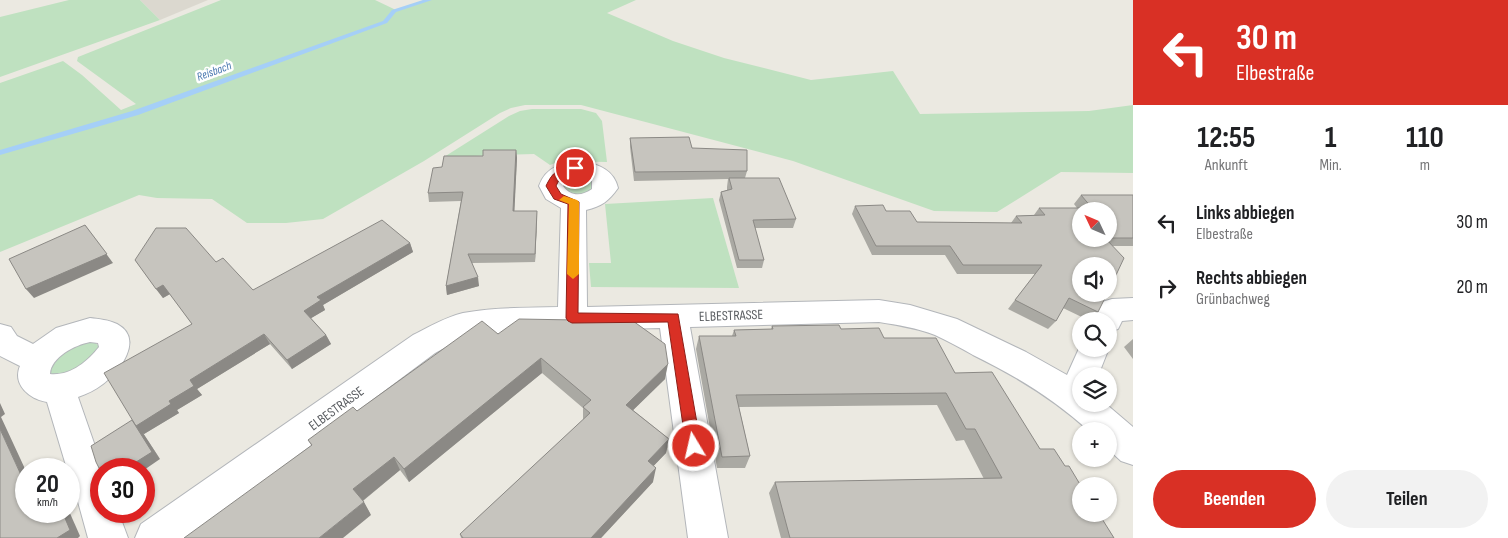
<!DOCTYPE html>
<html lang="de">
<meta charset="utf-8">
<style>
body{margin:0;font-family:"Sofia Sans Condensed",sans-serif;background:#f2f2f2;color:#202124;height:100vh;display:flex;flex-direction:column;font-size:19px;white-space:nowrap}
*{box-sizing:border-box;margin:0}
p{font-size:16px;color:#757577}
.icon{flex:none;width:28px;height:28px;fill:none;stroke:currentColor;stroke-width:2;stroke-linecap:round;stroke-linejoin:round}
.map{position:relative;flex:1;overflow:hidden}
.details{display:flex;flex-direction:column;background:#fff;width:375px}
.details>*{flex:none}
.guide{background:#d93025;color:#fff;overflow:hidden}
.needle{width:32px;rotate:314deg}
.controls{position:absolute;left:1072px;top:202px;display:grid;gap:10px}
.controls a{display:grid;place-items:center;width:45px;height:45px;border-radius:50%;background:#fff;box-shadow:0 1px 4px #0004;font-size:25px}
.speed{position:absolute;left:15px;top:458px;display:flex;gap:10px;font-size:25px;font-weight:700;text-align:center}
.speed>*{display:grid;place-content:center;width:65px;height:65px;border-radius:50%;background:#fff;box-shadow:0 1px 4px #0004;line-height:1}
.speed small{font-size:12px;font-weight:400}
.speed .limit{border:8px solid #d22;background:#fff;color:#111}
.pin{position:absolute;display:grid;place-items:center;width:42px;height:42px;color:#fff;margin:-21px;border:2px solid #fff;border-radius:50%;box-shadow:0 1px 5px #0007}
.me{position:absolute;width:55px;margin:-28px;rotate:351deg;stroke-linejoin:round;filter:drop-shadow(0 0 4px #0008)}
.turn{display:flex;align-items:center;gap:18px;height:105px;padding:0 20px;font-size:22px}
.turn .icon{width:65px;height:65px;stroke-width:2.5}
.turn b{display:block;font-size:35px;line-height:42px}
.eta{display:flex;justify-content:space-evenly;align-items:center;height:85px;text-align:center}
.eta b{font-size:30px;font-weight:700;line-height:35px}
.button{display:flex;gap:10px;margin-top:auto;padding:10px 20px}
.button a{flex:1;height:58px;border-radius:30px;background:#d93025;color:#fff;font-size:20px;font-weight:700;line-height:58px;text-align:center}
.button a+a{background:#f2f2f2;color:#202124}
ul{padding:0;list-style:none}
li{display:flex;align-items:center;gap:15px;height:65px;padding:0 20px}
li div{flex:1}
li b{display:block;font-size:19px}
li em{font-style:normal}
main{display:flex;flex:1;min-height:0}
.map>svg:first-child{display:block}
.education{fill:#dbd8cf}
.green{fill:#bfe1c0}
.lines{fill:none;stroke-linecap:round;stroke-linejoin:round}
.stream{fill:#a5cff7;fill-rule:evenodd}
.minor-casing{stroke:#b3b6ba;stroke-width:2}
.minor{fill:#fff;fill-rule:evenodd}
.wall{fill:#aaa9a3;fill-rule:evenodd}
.shaded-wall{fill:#8b8985}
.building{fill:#c6c4be;stroke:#8b8985}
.route{fill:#d93025;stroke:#8d1f18}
.slow{fill:#f59e0b}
.labels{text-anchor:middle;stroke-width:5;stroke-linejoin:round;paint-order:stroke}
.far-water-label{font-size:12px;font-style:italic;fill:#4876af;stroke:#fff}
.street-label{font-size:14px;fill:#595c60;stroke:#fff}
</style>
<main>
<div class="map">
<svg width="1133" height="538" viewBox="0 0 1133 538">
<rect width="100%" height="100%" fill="#ebe9e1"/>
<path class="education" d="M 140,0 L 208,0 L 160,20 Z"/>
<g class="green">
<path d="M 69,0 L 140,0 L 160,20 L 0,77 L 0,17 Z"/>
<path d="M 221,0 L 375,0 L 396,10 L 425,0 L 636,0 L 607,13 L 673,41 L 724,58 L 811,80 L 893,71 L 920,114 L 1089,111 L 1133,105 L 1133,173 L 1061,172 L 997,212 L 934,211 L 793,161 L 581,105 L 525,105 L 511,108 L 500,113 L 424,161 L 323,219 L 286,223 L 247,223 L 212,199 L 157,198 L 139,195 L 0,252 L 0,83 L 63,61 L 82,75 L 121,110 L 136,104 L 77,61 L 78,57 Z"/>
<path d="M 532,109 L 581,109 L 596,113 L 602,121 L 607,162 L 560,161 L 550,165 L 534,154 L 444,157 L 509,116 L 520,111 Z"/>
<path d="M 578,174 L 593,179 L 595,189 L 582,196 L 566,193 L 561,183 L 563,179 Z"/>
<path d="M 713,198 L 739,288 L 591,287 L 589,263 L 611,263 L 605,204 Z"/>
<path d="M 93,340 L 100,348 L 83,371 L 51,375 L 48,372 L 61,349 Z"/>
</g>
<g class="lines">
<path class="stream" d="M 423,0 L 432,0 L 396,12 L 387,23 L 138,115 L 0,155 L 0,150 L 132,111 L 383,21 L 392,10 Z"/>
<defs>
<g id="minor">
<path d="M 583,161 C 599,165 614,170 618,188 C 609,201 602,206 586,210 L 587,307 L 879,300 L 910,305 L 957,319 L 1026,352 L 1067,375 L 1081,344 L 1081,349 L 1109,348 L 1098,376 L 1081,376 L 1081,404 L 1106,404 L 1133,427 L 1133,465 L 1121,461 L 1109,450 L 1109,431 L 1089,431 C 1054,399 1016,376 973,355 C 961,348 948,341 935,335 C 917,328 898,325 879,322 L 690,327 L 728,538 L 688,538 L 660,328 L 512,332 L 466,336 L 435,353 L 187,538 L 135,538 L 141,524 L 413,335 C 429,327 446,317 463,313 C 494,307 527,308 558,307 L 561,208 L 546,199 L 539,186 C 546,166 564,162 583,161 ZM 581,175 L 592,181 L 592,189 C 582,196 571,197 563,186 L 567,179 Z"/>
<path d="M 1133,298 L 1133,320 L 1122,321 L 1118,329 L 1109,332 L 1109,321 L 1092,321 L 1102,302 L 1112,299 Z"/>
<path d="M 90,318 C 99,319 109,320 117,324 C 145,339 119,372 103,384 C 95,390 87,394 78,397 L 103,469 L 101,469 L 101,511 L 118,511 L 128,538 L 88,538 L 69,469 L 67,469 L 47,402 C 30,399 12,385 20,366 L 0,356 L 0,324 L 11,327 L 17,336 L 33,344 L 56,328 ZM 90,342 L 98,343 L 99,347 C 87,362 70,376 50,374 C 51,357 75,345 90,342 Z"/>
</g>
</defs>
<use href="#minor" class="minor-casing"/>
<use href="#minor" class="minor"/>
</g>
<g class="wall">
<path d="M 630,138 L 692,148 L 747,171 L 745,178 L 796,219 L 793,228 L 755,228 L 764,260 L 762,268 L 737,268 L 719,200 L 721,192 L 727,190 L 727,187 L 728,179 L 634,181 L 630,147 Z"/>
<path d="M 516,150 L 517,158 L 514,211 L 537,211 L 537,220 L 535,262 L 472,263 L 479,286 L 447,295 L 446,286 L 461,201 L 429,202 L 428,193 L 442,167 L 483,156 Z"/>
<path d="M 1081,195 L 1133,196 L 1133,246 L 1113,246 L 1098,312 L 1090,321 L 1063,308 L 1056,321 L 1048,329 L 1008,309 L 1035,274 L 957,274 L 945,255 L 872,255 L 852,214 L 855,206 L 886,211 L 917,222 L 1011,223 L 1016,216 L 1034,215 L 1039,208 L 1077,208 L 1074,204 ZM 1109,211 L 1109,239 L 1081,239 Z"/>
<path d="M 410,243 L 413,252 L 323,305 L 325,310 L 311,318 L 326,335 L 331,344 L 292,369 L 270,344 L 197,389 L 202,395 L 177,410 L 179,413 L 144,434 L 143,433 L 160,459 L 132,420 L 192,324 L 170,294 L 163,298 L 135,260 L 216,262 L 253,290 Z"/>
<path d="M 772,326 L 841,329 L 884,338 L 955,373 L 1040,449 L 1065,466 L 1114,538 L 781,538 L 769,493 L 775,482 L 984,479 L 964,440 L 956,441 L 937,405 L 739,407 L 750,456 L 745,468 L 717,468 L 696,349 L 699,336 L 732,336 L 734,330 L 771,329 Z"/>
<path d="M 498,334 L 665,379 L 633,410 L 669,439 L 666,453 L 653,466 L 653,482 L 601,538 L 461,538 L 460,534 L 583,420 L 583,408 L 542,373 L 409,482 L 400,470 L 363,501 L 371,515 L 311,445 L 308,440 L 357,411 Z"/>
<path d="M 1133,339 L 1133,359 L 1124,347 Z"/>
</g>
<g class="shaded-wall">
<path d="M 516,150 L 517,158 L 514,220 L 513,211 Z"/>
<path d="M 537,211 L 537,220 L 535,262 L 535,254 Z"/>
<path d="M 85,225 L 113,263 L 34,298 L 26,289 Z"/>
<path d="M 410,243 L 413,252 L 323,305 L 325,310 L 308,320 L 304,311 L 317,297 Z"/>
<path d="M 478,277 L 479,286 L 447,295 L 446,286 Z"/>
<path d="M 163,285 L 170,294 L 163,298 L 156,289 Z"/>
<path d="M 264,334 L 270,344 L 197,389 L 202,395 L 177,410 L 179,413 L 144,434 L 143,433 L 160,459 L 144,470 L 144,469 L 125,469 L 132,420 L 169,401 L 190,380 Z"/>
<path d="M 326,335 L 331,344 L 292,369 L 287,360 Z"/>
<path d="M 541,358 L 542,373 L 409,482 L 404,469 Z"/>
<path d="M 668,364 L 665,379 L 624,419 L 626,405 Z"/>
<path d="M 0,403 L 5,414 L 1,417 L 26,471 L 26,486 L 0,429 Z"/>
<path d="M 669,439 L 666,453 L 645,475 L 648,461 Z"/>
<path d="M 394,457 L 400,470 L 361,502 L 353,489 Z"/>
<path d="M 656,468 L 653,482 L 601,538 L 591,538 Z"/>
<path d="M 364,502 L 371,515 L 343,538 L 319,538 Z"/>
<path d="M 62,511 L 69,511 L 80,536 L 78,538 L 57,538 Z"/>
</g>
<g class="building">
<path d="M 689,137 L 692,148 L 747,150 L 747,171 L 635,172 L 630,138 Z"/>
<path d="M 483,150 L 516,150 L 513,211 L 537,211 L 535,254 L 468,254 L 478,277 L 446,286 L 463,192 L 428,193 L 433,168 L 442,167 L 444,156 L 483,156 Z"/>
<path d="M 729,178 L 779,178 L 796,219 L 753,220 L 764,260 L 739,260 L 721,192 L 732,189 Z"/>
<path d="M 1081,195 L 1133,195 L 1133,238 L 1109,238 L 1109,211 L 1081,211 L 1081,239 L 1106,239 L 1124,258 L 1109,290 L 1109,266 L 1081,266 L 1081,294 L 1107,294 L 1098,312 L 1069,298 L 1056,321 L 1015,300 L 1042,265 L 963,265 L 950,246 L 876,246 L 855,206 L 883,205 L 886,211 L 910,211 L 917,222 L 1022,223 L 1016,216 L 1045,215 L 1039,208 L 1092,208 Z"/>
<path d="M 382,220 L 410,243 L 317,297 L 321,300 L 304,311 L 326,335 L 287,360 L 264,334 L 190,380 L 194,386 L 169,401 L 171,404 L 136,426 L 104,373 L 192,324 L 163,285 L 156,289 L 135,260 L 156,228 L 186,228 L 216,262 L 223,258 L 253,290 Z"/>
<path d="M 85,225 L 107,254 L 26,289 L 9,259 Z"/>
<path d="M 519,319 L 633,321 L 665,344 L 668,364 L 626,405 L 669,439 L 648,461 L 656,468 L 591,538 L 463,538 L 460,534 L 590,413 L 583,407 L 591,400 L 541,358 L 404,469 L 394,457 L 353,489 L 364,502 L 319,538 L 184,538 L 312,445 L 308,440 L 353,407 L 357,411 L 482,321 L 498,334 Z"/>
<path d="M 839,325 L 841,329 L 879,328 L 884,338 L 936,338 L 955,373 L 992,372 L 1040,449 L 1054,449 L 1065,466 L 1069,466 L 1081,486 L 1081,514 L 1099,514 L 1114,538 L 790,538 L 775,482 L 1002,478 L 975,429 L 966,429 L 946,393 L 736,395 L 750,456 L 722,457 L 699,336 L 736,336 L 734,330 L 773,329 L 772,326 Z"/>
<path d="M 132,420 L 152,452 L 125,469 L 101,469 L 101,472 L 96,462 L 91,446 Z"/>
<path d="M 0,429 L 26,486 L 26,511 L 62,511 L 70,530 L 57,538 L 0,538 Z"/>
</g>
<path class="route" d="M 575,165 L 580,168 L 578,170 L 560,178 L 556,186 L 561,194 L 579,202 L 578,313 L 678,314 L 701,446 L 699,451 L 694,453 L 689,451 L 686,446 L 668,322 L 572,323 L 568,321 L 566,318 L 568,204 L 554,199 L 546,186 C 553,171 559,168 575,165 Z"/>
<path class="slow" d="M 564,196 L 577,200 L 579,202 L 579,274 L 573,279 L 567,274 L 569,204 L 559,200 Z"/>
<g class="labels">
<g class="far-water-label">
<text transform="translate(214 71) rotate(-20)" y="4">Reisbach</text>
</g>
<g class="street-label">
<text transform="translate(731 315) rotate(-2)" y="5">ELBESTRASSE</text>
<text transform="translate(336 408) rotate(-36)" y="5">ELBESTRASSE</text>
</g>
</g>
</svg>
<div class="controls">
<a><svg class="needle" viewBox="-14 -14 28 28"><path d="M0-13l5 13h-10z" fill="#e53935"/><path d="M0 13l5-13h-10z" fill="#757577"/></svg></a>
<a><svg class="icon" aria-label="sound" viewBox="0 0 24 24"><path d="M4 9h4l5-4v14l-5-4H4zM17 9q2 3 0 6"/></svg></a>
<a><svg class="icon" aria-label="search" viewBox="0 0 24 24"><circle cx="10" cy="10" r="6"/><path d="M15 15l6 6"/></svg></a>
<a><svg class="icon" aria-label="layers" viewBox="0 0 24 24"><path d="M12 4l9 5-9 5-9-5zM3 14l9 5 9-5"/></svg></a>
<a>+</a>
<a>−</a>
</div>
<div class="speed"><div>20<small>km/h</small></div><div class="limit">30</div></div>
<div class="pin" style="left:575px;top:168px;background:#d93025"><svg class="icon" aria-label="arrive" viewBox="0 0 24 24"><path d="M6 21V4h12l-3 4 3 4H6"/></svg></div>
<svg class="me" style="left:694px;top:446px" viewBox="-20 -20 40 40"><circle r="17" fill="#d93025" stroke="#fff" stroke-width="3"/><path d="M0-11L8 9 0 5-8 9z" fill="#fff"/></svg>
</div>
<section class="details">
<div class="guide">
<div class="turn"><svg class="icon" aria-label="left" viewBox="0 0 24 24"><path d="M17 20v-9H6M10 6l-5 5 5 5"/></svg><div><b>30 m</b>Elbestraße</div></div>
</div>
<div class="eta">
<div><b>12:55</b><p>Ankunft</p></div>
<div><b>1</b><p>Min.</p></div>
<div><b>110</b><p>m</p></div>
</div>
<ul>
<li><svg class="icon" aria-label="left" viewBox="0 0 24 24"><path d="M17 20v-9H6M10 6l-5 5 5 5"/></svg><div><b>Links abbiegen</b><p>Elbestraße</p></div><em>30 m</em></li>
<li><svg class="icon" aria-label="right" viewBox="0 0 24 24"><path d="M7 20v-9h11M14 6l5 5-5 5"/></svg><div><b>Rechts abbiegen</b><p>Grünbachweg</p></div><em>20 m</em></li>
</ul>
<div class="button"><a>Beenden</a><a>Teilen</a></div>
</section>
</main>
